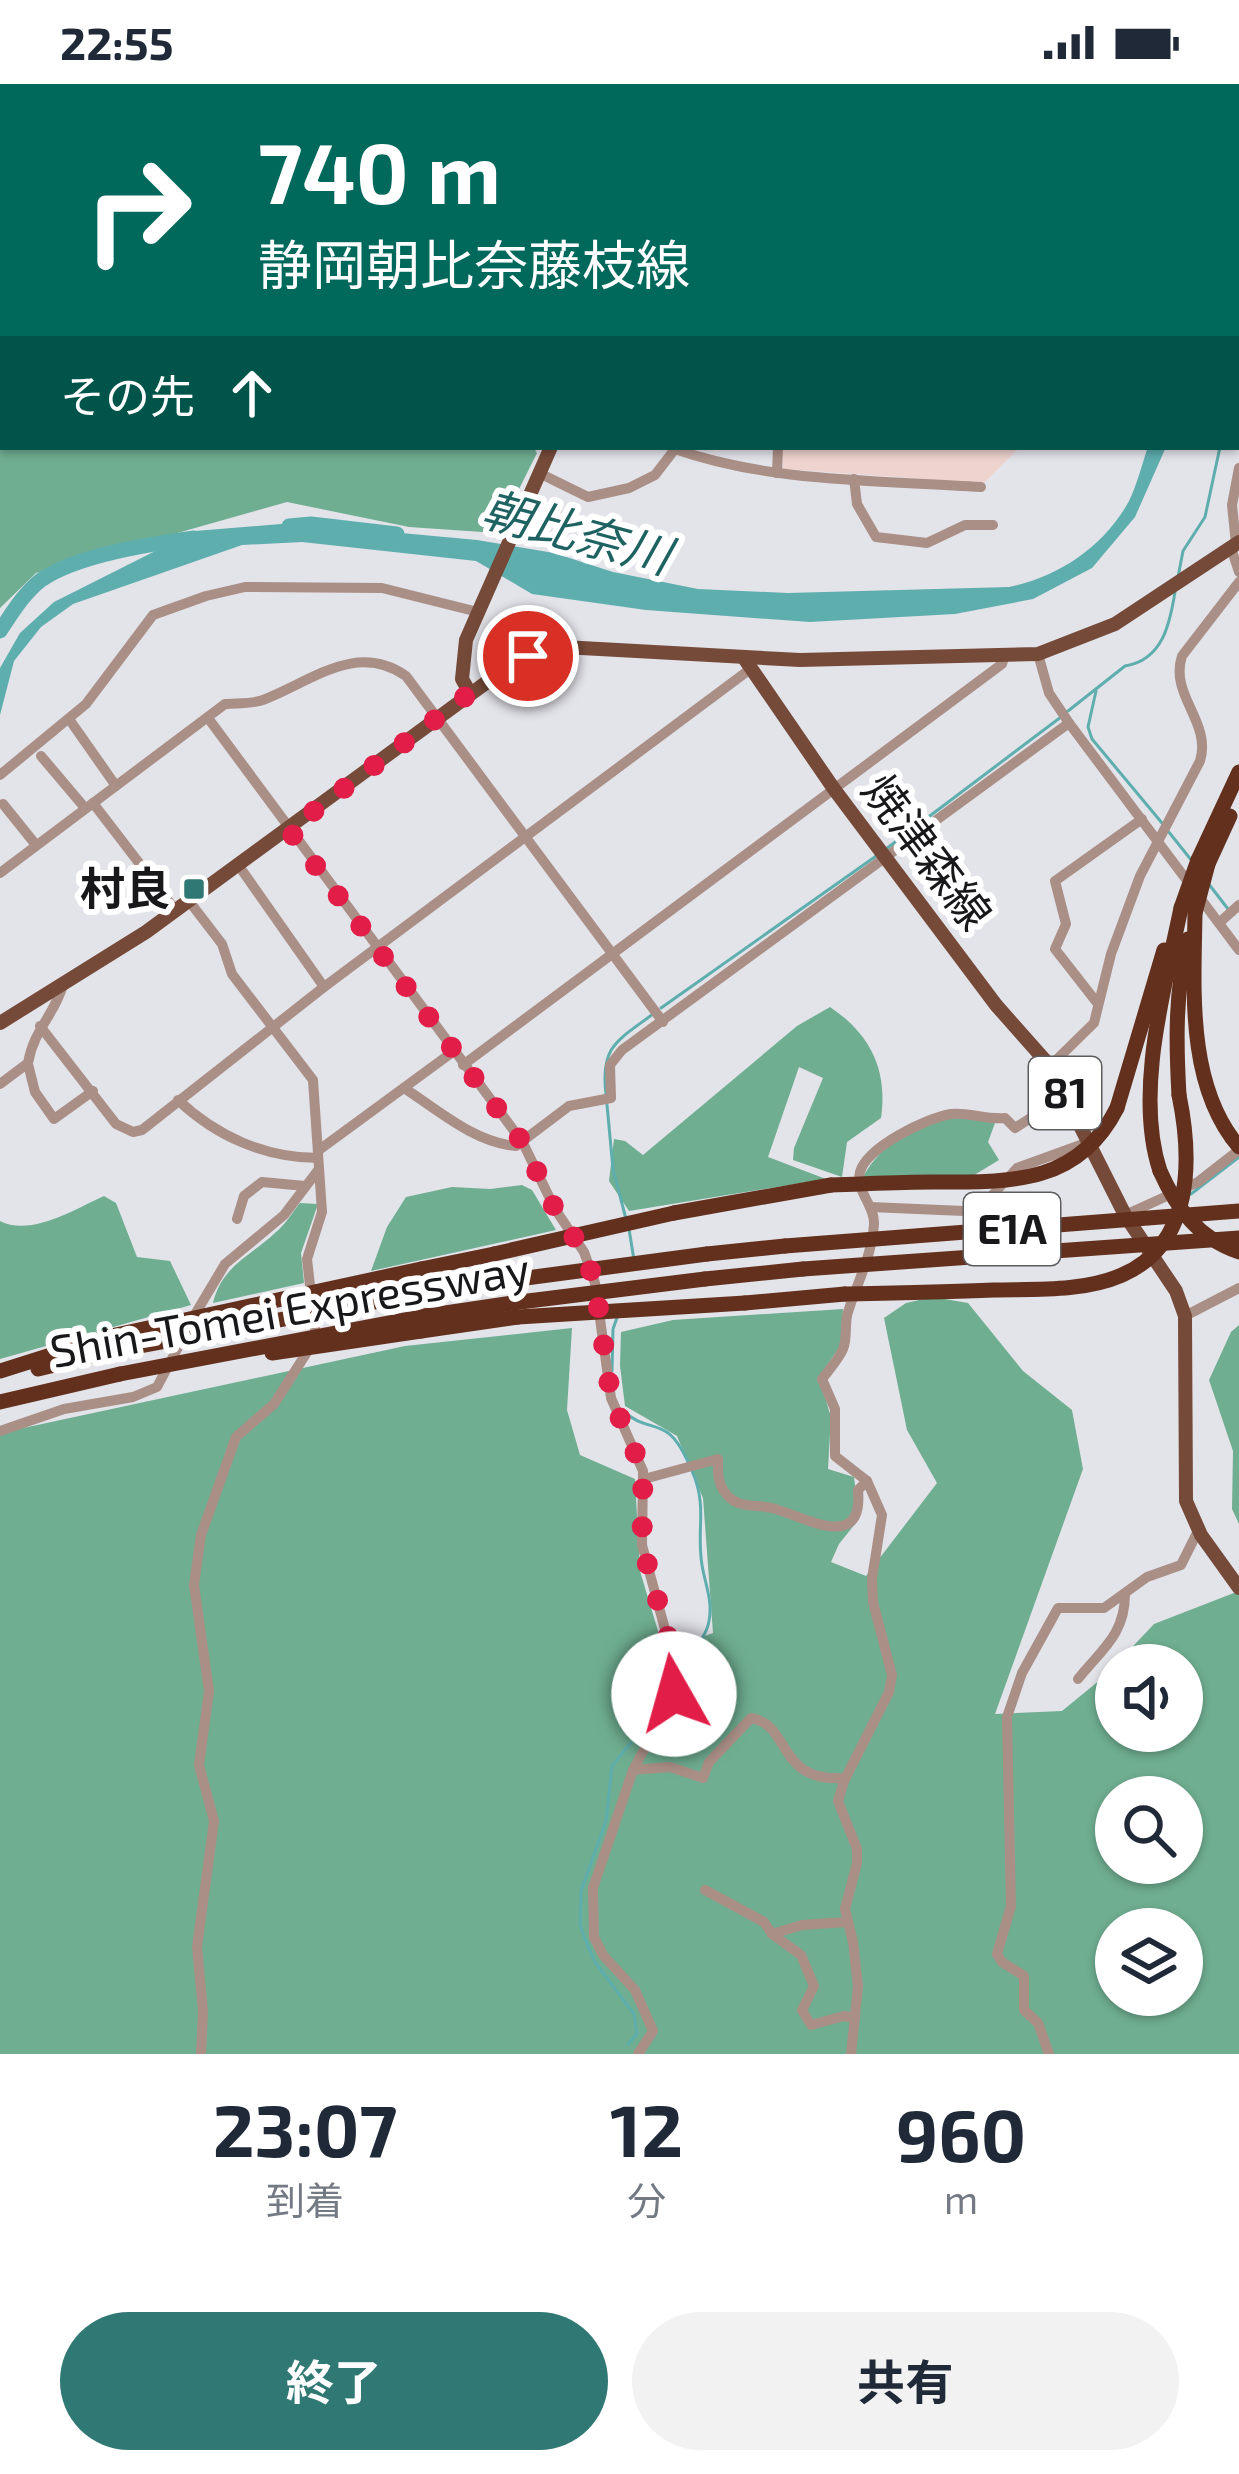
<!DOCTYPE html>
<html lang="ja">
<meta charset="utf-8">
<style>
body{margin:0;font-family:"Exo 2","Noto Sans JP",sans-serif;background:#f2f2f3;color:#1f2937;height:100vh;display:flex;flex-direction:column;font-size:45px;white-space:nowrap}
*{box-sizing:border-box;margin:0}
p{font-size:39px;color:#747a83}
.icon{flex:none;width:66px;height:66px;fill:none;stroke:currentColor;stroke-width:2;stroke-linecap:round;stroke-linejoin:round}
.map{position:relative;height:1970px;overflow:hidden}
.details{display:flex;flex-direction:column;background:#fff;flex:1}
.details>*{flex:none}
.hud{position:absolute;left:0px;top:0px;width:1239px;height:366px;box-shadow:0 3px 9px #0004;background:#00695c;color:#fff;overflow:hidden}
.tools{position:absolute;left:1095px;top:1560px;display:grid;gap:24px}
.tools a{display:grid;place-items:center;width:108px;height:108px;border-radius:50%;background:#fff;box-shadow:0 3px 9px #0004;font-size:60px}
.pin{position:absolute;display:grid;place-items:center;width:102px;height:102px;color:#fff;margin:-51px;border:6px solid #fff;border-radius:50%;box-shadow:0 3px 12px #0007}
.me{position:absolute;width:132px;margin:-66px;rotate:353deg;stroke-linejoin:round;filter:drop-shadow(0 0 9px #0008)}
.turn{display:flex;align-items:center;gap:42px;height:252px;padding:0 60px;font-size:54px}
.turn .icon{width:156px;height:156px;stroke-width:2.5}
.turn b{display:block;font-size:84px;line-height:102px}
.then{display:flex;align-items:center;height:114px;padding:0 60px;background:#0003;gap:24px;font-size:45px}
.eta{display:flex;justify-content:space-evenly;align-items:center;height:204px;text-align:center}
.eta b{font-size:72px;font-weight:700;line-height:84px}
.primary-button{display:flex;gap:24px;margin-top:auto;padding:24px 60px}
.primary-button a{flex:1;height:138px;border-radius:72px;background:#307873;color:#fff;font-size:48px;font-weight:700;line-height:138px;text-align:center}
.primary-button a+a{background:#f2f2f3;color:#1f2937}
.status{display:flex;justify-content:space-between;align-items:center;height:84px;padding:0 60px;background:#fff;direction:ltr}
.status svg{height:33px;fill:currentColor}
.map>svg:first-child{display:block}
.education{fill:#eed3cf}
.forest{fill:#6fae91;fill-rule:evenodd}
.water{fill:#5eaeae}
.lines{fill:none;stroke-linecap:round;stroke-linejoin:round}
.stream{stroke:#5eaeae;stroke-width:3}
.river{stroke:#5eaeae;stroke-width:15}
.minor{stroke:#aa8f86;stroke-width:10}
.major{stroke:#764a39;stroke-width:14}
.highway{stroke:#63301d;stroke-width:15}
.highway-bridge{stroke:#63301d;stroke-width:15}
.route{stroke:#e11d48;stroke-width:21;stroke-dasharray:0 37.8}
.poi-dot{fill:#307873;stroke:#fff;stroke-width:4.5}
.labels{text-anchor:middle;stroke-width:12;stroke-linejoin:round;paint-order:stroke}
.shield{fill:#fff;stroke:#5d5d5f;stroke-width:3}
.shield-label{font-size:42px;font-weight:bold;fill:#18181b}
.street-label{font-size:45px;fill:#18181b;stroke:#fff}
.poi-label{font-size:45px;font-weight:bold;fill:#18181b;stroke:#fff;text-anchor:end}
.water-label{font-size:48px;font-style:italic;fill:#1f6262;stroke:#fff}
</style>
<div class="status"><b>22:55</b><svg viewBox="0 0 49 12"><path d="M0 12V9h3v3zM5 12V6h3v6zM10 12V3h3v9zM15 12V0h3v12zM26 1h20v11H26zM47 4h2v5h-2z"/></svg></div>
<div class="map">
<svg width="1239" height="1970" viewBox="0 0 1239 1970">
<rect width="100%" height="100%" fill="#e3e3ea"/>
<path class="education" d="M 782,363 L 1020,363 L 984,399 L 783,385 Z"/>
<g class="forest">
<path d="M 0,0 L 422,0 L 424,3 L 3,3 L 3,363 L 533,363 L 537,369 L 497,449 L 409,443 L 287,418 L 36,489 L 0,524 Z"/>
<path d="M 830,923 C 870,950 888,985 881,1034 L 847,1058 L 842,1093 L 793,1076 L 794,1064 L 823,994 L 799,983 L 768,1073 L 826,1095 L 629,1127 L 609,1097 L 614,1055 L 625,1057 L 643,1071 L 797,942 Z"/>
<path d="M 960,1031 L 995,1039 L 988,1058 L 999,1076 L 971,1093 L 862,1095 C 883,1054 918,1044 960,1031 Z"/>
<path d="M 522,1101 L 532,1106 L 556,1146 L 371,1187 L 387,1143 L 406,1113 L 452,1103 L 490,1105 Z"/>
<path d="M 104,1112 L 116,1119 L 137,1173 L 170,1177 L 191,1221 L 0,1275 L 0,1137 C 31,1153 75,1125 104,1112 Z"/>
<path d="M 300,1119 L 318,1120 L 301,1169 L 304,1199 L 213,1219 C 222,1182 249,1173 275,1149 C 285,1141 292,1129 300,1119 Z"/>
<path d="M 933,1213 L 968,1219 L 1023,1287 L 1072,1326 L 1083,1385 L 995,1630 L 1062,1627 L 1106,1591 L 1154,1540 L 1239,1507 L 1239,1970 L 0,1970 L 0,1349 L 405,1262 L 572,1244 L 567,1326 L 580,1371 L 635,1395 L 640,1487 L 664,1567 L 713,1549 L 703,1414 L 677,1352 L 625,1322 L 620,1282 L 621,1248 L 673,1236 L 843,1225 L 841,1261 L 819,1293 L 831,1333 L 828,1385 L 854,1393 L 859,1435 L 839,1460 L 831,1478 L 866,1492 L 937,1399 L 907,1346 L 884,1234 L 906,1219 ZM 1116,1581 L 1182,1581 L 1182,1647 L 1116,1647 ZM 1116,1713 L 1182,1713 L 1182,1779 L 1116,1779 ZM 1116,1845 L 1182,1845 L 1182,1911 L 1116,1911 Z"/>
<path d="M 1239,1241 L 1239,1440 L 1232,1425 L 1233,1367 L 1209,1296 L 1231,1248 Z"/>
</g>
<path class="water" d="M 1148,363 L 1166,363 L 1135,433 L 1092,484 L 1033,515 L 955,530 L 810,538 L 646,526 L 532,510 L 476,477 L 302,458 L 242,461 L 73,520 L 41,543 L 14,577 L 0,631 L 0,584 L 20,549 L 54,518 L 195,447 L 293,439 L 477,456 L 554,469 L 613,488 L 698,505 L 788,509 L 1009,503 C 1058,493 1104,463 1129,417 C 1137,401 1142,380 1148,363 Z"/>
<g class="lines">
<g class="stream">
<path d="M 1151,0 L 1153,3"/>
<path d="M 1236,117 L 1239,124"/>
<path d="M 1236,299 L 1239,286"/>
<path d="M 1178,493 L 1183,467 L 1205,433 L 1220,363"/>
<path d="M 1096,607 L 1088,643 L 1092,655 L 1162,739"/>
<path d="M 1068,627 L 1125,582 C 1163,576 1170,539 1175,508"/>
<path d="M 1168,747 L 1192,777"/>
<path d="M 886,765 L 1061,633"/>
<path d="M 1208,799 L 1228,825"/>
<path d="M 661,924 L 879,770"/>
<path d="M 606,1011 C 600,962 617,957 653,930"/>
<path d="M 607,1021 L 613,1085 L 626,1135"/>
<path d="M 1191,1110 L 1239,1073"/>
<path d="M 629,1145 L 634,1176"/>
<path d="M 612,1287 L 613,1245 L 618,1231"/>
<path d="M 620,1325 C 652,1353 666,1329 688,1378"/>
<path d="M 679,1586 C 689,1571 706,1555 709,1537 C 713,1517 705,1500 702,1481 C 696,1445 708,1423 692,1387"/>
<path d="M 628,1960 L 637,1950 L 634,1930 L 595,1878 L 587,1860 L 580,1841 L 581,1807 L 606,1737 L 612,1682 L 655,1629 L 671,1599"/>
</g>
<g class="river">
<path d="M 1076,0 L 1077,3"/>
<path d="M 289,442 L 311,440 L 397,450"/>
<path d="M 0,547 C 12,529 24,509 41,496 C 77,471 151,460 194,454"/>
</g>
<g class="minor">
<path d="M 586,0 L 587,3"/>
<path d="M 630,3 L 632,0"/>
<path d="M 797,3 L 797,0"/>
<path d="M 0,103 L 3,109"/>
<path d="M 0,254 L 3,255"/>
<path d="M 539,389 L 588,413 L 629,404 L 655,391 L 675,365 C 771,399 880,396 981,403"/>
<path d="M 777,389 L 778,363"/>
<path d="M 854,395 L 857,420 L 876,453 L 927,459 L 965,441 L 993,441"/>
<path d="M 1236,460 L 1232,421 L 1239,384"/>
<path d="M 1231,464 L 1239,488"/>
<path d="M 1038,570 L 1049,609 L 1069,639 L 1239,866"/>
<path d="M 208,634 L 523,1059 L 555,1125 L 584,1168 L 595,1199 L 611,1314 L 643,1387 L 642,1461 L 675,1582 L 674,1610 L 633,1686 L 593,1804 L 594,1853 L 603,1871 L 635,1906 L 653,1947 L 638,1970"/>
<path d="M 69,635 L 116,702"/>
<path d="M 41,672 L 85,724"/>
<path d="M 0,691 L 86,620 L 153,531 L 206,512 L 245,503 L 382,504 L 478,528"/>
<path d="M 93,719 L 176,827"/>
<path d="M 3,720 L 36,761"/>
<path d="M 239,782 L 324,903"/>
<path d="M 0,789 L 225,620 C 238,619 252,620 263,616 C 311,598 356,557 406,592 L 663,938"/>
<path d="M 189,817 L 222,860 L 232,890 L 313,996 L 322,1128 L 307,1175 L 316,1254 L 274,1320 L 236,1353 L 201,1451 L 194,1501 L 209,1607 L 199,1681 L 214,1737 L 197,1863 L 203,1927 L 201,1970"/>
<path d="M 1219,839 L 1239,821"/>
<path d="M 1098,920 L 1055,865 L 1066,840 L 1055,797 L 1142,735"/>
<path d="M 40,942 L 116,1040 L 133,1048 L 142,1046 L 324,903 L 749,586"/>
<path d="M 28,980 L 35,1008 L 54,1035 L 93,1007"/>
<path d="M 463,981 L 1002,580 L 1005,570"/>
<path d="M 1050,982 L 1094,939 L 1111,870 L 1140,792 L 1200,677 C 1212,638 1169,611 1182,572 L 1239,498"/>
<path d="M 0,1000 L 28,979 C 34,945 54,932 63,901"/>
<path d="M 404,1004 C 438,1026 475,1059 516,1062 L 569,1022 L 611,1014 L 610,981 L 622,966 L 1069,639"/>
<path d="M 178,1016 C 216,1052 265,1074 318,1074"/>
<path d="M 319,1066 L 454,967"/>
<path d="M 870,1123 L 964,1127 L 987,1117 L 1017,1084 L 1086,1059"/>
<path d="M 1125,1131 L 1198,1098 L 1239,1066"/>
<path d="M 237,1135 L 244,1112 L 262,1098 L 305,1102"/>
<path d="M 1185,1232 L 1239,1204"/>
<path d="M 191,1237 L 225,1180 L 284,1131 L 319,1085"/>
<path d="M 0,1347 L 64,1325 L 133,1313 L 157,1303 L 183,1254"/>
<path d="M 644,1395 L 718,1375 C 718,1388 717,1400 727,1411 C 739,1425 756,1420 772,1424 C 803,1432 864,1470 858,1406 L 867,1397"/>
<path d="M 1078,1595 C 1101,1566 1125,1551 1125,1510"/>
<path d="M 633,1686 L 670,1683 L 703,1694 L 709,1678 L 751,1634 C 792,1641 776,1699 845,1694"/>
<path d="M 705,1806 L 764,1838 L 772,1850 L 801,1871 L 814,1902 L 802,1926 L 811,1941 L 844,1932 L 855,1934"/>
<path d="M 772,1850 L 802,1841 L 846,1838"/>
<path d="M 851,1970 L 858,1902 L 853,1858 L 845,1825 L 857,1779 L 857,1765 L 838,1717 L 844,1697 L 889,1608 L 892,1591 L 873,1518 L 872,1495 L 882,1431 L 867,1397 L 835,1372 L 835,1325 L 822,1295 C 829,1286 839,1275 843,1265 C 848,1253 844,1240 848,1228 C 857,1199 872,1172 874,1140 C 875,1121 855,1107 860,1088 C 867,1063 926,1034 951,1030 C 968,1028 987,1036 1005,1034 L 1015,1044 L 1066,1011"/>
<path d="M 1049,1970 L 1038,1939 L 1024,1926 L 1024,1892 L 1002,1878 L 997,1870 L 1011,1822 L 1007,1633 L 1022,1589 L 1058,1524 L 1104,1524 L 1147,1493 L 1181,1481 L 1199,1445"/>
</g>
<g class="major">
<path d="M 614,3 L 614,0"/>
<path d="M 744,574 L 834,705 L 996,921 L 1050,982 L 1125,1131 L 1176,1207 L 1185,1232 L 1186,1417 L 1201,1451 L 1239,1504"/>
<path d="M 470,609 L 462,595 L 466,556 L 551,363"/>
<path d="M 0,939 L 146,848 L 513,579 L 563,563 L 800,576 L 1038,570 L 1115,540 L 1239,458"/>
</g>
<g class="highway">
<path d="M 1198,776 L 1239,688"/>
<path d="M 1208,780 L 1230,732"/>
<path d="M 1195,829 C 1194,904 1186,1001 1239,1063"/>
<path d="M 1179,1011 C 1176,959 1175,907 1188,855"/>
<path d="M 1117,1024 L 1164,866"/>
<path d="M 1160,1087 C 1134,1009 1165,902 1181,824"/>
<path d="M 674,1129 L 831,1101"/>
<path d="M 707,1170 L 785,1162"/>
<path d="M 421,1185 L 494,1170"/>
<path d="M 705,1195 L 803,1185"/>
<path d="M 423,1209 L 504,1197"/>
<path d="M 745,1219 L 845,1210"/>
<path d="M 425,1232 L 512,1219"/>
<path d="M 421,1247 L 518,1233"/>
<path d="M 38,1285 L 113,1267"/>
<path d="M 0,1287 L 111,1252"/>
<path d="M 0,1318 L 120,1290"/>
</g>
<g class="highway-bridge">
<path d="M 1181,824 L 1198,776"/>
<path d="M 1195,829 L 1208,780"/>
<path d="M 1160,1087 C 1177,1125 1198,1154 1239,1168"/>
<path d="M 831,1101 C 865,1100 899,1098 933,1098 C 1010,1098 1078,1101 1117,1024"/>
<path d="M 785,1162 L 1239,1127"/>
<path d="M 494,1170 L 674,1129"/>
<path d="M 803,1185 L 1239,1154"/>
<path d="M 504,1197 L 707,1170"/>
<path d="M 845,1210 C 894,1209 944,1208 994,1206 C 1035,1205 1083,1208 1122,1191 C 1194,1160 1192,1074 1179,1011"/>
<path d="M 512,1219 L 705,1195"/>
<path d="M 518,1233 L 745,1219"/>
<path d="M 111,1252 L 421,1185"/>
<path d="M 113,1267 L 423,1209"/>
<path d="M 272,1269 L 421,1247"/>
<path d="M 120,1290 L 425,1232"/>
</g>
</g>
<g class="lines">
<path class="route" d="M 528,572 L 470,609 L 289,746 L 523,1059 L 555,1125 L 584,1168 L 595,1199 L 611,1313 L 643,1387 L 642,1461 L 671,1564 L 674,1610"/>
</g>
<rect class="poi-dot" x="182" y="793" width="24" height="24" rx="6"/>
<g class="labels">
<g class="shield">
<rect x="1029" y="973" width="72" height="72" rx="9"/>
<rect x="964" y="1109" width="96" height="72" rx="9"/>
</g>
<g class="shield-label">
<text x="1065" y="1024">81</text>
<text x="1012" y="1160">E1A</text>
</g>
<g class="street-label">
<text transform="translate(927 768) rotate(53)" y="16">焼津森線</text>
<text transform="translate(290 1226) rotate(-10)" y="16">Shin-Tomei Expressway</text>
</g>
<g class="poi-label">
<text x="170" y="821">村良</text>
</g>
<g class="water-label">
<text transform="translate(577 449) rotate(15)" y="17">朝比奈川</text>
</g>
</g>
</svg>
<div class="tools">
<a><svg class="icon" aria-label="sound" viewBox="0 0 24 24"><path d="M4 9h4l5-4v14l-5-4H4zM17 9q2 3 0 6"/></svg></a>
<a><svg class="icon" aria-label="search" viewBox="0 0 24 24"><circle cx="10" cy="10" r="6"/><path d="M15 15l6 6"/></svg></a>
<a><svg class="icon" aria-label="layers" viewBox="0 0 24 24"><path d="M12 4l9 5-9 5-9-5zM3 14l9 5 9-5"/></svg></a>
</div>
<div class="pin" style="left:528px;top:572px;background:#d93025"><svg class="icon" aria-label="arrive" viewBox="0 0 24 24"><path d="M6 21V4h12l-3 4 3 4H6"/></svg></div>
<svg class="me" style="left:674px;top:1610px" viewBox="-20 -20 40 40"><circle r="19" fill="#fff"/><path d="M0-13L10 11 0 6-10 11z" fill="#e11d48"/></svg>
<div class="hud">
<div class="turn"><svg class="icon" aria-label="right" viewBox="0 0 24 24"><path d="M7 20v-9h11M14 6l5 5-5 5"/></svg><div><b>740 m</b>静岡朝比奈藤枝線</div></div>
<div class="then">その先<svg class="icon" aria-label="ahead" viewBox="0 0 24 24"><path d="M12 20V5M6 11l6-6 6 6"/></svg></div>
</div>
</div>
<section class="details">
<div class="eta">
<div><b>23:07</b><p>到着</p></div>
<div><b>12</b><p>分</p></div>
<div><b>960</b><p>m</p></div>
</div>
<div class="primary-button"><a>終了</a><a>共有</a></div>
</section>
